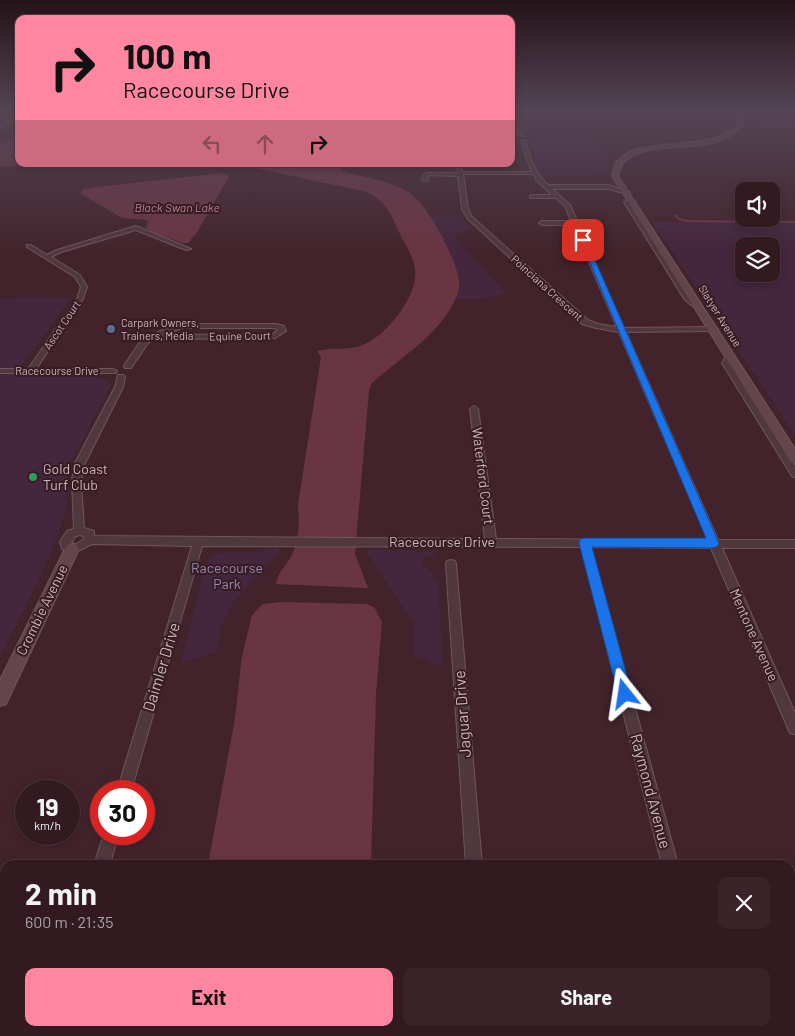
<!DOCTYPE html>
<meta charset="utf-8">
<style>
body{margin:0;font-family:Barlow,sans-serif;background:#3a2329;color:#f1f3f6;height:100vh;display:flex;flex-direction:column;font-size:19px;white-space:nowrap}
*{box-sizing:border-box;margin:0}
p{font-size:16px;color:#a8a1a5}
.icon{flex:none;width:28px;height:28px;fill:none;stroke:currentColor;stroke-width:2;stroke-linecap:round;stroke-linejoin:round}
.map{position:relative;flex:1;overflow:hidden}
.drawer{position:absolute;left:0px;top:860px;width:795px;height:176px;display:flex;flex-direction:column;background:#321a20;border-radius:15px 15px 0 0;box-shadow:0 2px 8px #0003,0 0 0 1px #4d383e}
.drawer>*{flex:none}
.hud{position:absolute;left:15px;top:15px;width:500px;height:152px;border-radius:10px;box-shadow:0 2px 8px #0003,0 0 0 1px #4d383e;background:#ff86a1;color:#111;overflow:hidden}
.controls{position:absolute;left:735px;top:182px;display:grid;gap:10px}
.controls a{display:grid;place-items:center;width:45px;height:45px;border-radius:10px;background:#321a20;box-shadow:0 2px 8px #0003,0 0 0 1px #4d383e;font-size:25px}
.speed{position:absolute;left:15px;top:780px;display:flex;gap:10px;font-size:25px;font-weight:700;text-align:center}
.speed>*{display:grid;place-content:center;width:65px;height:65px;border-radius:50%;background:#321a20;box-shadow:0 2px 8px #0003,0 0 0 1px #4d383e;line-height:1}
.speed small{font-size:12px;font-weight:400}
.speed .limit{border:8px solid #d22;background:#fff;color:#111}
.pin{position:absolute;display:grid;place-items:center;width:42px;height:42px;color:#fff;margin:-21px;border-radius:10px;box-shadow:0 2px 8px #0006}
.me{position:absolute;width:55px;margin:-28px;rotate:345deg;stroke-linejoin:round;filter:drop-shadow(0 0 4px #0008)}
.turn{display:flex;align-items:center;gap:18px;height:105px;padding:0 25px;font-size:22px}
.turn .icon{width:65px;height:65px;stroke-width:2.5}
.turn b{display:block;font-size:35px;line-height:42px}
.lanes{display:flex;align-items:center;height:48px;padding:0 25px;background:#0003;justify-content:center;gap:25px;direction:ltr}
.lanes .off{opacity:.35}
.round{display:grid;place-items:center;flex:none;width:52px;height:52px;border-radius:10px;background:#3a2329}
.summary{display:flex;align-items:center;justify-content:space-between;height:85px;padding:0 25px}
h1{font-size:30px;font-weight:700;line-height:38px}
.primary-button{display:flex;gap:10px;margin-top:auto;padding:10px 25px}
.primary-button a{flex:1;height:58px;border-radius:10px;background:#ff86a1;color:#111;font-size:20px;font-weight:700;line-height:58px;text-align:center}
.primary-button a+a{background:#3a2329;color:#f1f3f6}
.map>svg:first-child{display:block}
.green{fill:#44263d;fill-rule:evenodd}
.water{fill:#6a3543}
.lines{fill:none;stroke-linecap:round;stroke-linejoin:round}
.stream-far1{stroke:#6a3543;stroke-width:1}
.stream{stroke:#6a3543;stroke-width:2}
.street-casing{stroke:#6f555c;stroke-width:2}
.secondary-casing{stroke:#6f555c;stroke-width:2}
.street{fill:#51373e;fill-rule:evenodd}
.secondary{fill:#65454c;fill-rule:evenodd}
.route{fill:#1a73e8;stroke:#114b97}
.service-dot{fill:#5c6f8a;stroke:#371c23;stroke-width:2}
.leisure-dot{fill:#2e9e5b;stroke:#371c23;stroke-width:2}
.labels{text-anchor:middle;stroke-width:4;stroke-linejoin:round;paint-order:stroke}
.far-street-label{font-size:11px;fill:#ccb4b9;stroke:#371c23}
.far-poi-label{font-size:11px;fill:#ccb4b9;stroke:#371c23;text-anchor:start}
.far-water-label{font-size:12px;font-style:italic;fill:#ba8090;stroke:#371c23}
.poi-label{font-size:14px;fill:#ccb4b9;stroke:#371c23;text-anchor:start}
.street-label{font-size:14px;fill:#ccb4b9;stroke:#371c23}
.park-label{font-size:14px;fill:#9887b2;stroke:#371c23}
.near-street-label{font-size:16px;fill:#ccb4b9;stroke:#371c23}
</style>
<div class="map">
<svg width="795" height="1036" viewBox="0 0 795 1036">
<rect width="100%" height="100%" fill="#42232b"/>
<g class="green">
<path d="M 774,110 L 795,112 L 795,130 L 767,130 L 746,112 L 775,112 Z"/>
<path d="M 544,131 L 594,132 L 608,160 L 606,175 L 543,176 C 535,162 533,147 527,132 Z"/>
<path d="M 459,215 L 472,229 L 454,236 L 507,294 L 480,299 L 456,299 L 460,284 L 444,242 L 429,216 Z"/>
<path d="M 652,222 L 795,222 L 795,435 ZM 744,246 L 771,246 L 771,274 L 744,274 Z"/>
<path d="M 29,297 L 71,298 L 14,376 C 31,376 103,370 111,385 L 68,468 C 63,483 70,498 65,513 C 50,563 23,610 0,657 L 0,299 Z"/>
<path d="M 279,547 L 278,553 L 232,604 L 221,627 L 217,652 L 180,664 L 207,561 C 219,547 242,554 258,552 C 265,551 272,548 279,547 Z"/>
<path d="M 368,549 L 432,552 L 438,557 L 427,556 L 422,559 L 422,564 L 438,580 L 443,667 L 413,654 L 414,624 L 368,553 Z"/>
</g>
<g class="water">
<path d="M 19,136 L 19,164 L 345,164 L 346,166 L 341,168 L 341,171 C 364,177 389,180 410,193 C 428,205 457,260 459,281 C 460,287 458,295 455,300 C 438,336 401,357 372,383 L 369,390 L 355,554 L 368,588 L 276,584 C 278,573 283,569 289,560 C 299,545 300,521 298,505 L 321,357 L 317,351 C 338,346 353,353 372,340 C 393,327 422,289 414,264 C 411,253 404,242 399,232 C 390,212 387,203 367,192 L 255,168 L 0,166 L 0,142 Z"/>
<path d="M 223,173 L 228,175 L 228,178 L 198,231 L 188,243 L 183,243 L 154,233 L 146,228 L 148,222 L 146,220 L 122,218 L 80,193 L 84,189 L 96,187 Z"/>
<path d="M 280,602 L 366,604 L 374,607 L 382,622 L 376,693 L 371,865 L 208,865 L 235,718 L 242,656 L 252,615 L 263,604 Z"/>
<rect x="182" y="1031" width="184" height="5"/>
</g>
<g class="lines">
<path class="stream-far1" d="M 739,109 L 765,124 L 795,127"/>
<path class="stream" d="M 675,215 L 679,219 L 687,221 L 795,222"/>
<defs>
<g id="street">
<path d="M 765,109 L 769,109 L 772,111 L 769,112 Z"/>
<path d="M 19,113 L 19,116 L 0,129 L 0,126 Z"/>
<path d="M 511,117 L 523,135 L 523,136 L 519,135 L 511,122 Z"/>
<path d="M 524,140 L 526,141 C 528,157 537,175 548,185 L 608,185 L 630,192 L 627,194 L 608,189 L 552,189 L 570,205 L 624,328 L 714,327 L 718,329 L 714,331 L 626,332 L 718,540 L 795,540 L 795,548 L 722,548 L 795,713 L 795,734 L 790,733 L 711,548 L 591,547 L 678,865 L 662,865 L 581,547 L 202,546 L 131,791 L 117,791 L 192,546 L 92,544 L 74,553 L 62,549 L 60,542 L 67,531 L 74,529 L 72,482 L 74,465 L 115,387 L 118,375 L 124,375 L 125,377 L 123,387 L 84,465 L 81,482 L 84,528 L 94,531 L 94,536 L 485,539 L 470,409 L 474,406 L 478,409 L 496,539 L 708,540 L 619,332 L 596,328 L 582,324 L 468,219 L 462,209 L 458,176 L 429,175 L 427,181 L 422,180 L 424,174 L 428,173 L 458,173 L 457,164 L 461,164 L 462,172 L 532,172 L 523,149 L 522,141 ZM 463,174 L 534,174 L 536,180 L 552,195 L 532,195 L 530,196 L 530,198 L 556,198 L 565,206 L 571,221 L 542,221 L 539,223 L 542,225 L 573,225 L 617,327 L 598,324 L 588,320 L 472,217 L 468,209 ZM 79,535 L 84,536 L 83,540 L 74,545 L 71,543 L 75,537 Z"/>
<path d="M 632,199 L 635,201 L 630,203 L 691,299 L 695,302 L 700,304 L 700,306 L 691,305 L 685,300 L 624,202 Z"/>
<path d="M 136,226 L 191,249 L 186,250 L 136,230 L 61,252 L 51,257 L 80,275 L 87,287 L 83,299 L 36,369 L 113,369 L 117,371 L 116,373 L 0,373 L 0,369 L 28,369 L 77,299 L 81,287 L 75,277 L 27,247 L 27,245 L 31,245 L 47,255 L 57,250 Z"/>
<path d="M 177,324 L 276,324 L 284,326 L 286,331 L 275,338 L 155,339 L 148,343 L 131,368 L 125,368 L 124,366 L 142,339 ZM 181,328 L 275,328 L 278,330 L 273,334 L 166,335 Z"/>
<path d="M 732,357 L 736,359 L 730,363 L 795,466 L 795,477 L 792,476 L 722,363 L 725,358 Z"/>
<path d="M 451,560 L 455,561 L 456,564 L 482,865 L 466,865 L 446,564 L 447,561 Z"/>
<path d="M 104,834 L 118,834 L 110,865 L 94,865 Z"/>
<rect x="0" y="987" width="5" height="18"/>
<rect x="790" y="996" width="5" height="18"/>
<path d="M 45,1031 L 63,1031 L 61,1036 L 43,1036 Z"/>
<rect x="477" y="1031" width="18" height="5"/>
</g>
<g id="secondary">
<path d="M 737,115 L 742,116 L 743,126 C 712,160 653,135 624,162 C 621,165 620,171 618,176 L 795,449 L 795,463 L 791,462 L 612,176 C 613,172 614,165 617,161 C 637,135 707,153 737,126 Z"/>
<path d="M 72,543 L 77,545 L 79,549 L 6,704 L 0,706 L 0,680 L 67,545 Z"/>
</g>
</defs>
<use href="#street" class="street-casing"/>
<use href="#secondary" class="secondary-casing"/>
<use href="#street" class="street"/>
<use href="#secondary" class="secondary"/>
</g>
<linearGradient id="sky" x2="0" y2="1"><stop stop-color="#241318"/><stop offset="0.43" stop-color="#544555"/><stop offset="1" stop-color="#544555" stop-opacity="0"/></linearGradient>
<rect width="795" height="254" fill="url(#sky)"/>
<path class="route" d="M 580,239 L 586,240 L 719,543 L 718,546 L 713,548 L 592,547 L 632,694 L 630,699 L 625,701 L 620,699 L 618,694 L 579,543 L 580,539 L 585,538 L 706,538 Z"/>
<circle class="service-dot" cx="111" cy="329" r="5"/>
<circle class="leisure-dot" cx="33" cy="477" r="5"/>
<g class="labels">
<g class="far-street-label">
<text transform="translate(547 288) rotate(42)" y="4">Poinciana Crescent</text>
<text transform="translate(720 316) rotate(58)" y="4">Slatyer Avenue</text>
<text transform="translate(62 325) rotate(-56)" y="4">Ascot Court</text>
<text transform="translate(240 336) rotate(-1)" y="4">Equine Court</text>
<text x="57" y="375">Racecourse Drive</text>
</g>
<g class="far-poi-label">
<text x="121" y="327">Carpark Owners,<tspan x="121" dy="13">Trainers, Media</tspan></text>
</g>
<g class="far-water-label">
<text x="177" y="212">Black Swan Lake</text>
</g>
<g class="poi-label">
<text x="43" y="474">Gold Coast<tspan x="43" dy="16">Turf Club</tspan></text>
</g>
<g class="street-label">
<text transform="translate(483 476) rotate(83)" y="5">Waterford Court</text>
<text x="442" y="547">Racecourse Drive</text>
<text transform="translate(42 610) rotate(-64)" y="5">Crombie Avenue</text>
<text transform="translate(754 635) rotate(66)" y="5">Mentone Avenue</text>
</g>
<g class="park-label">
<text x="227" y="573">Racecourse<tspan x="227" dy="16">Park</tspan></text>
</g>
<g class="near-street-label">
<text transform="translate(161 667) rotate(-73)" y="6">Daimler Drive</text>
<text transform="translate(462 714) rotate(-94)" y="6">Jaguar Drive</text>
<text transform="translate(651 791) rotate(75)" y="6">Raymond Avenue</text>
</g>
</g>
</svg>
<div class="controls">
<a><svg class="icon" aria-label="sound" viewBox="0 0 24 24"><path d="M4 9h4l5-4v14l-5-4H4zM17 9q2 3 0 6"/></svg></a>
<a><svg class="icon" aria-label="layers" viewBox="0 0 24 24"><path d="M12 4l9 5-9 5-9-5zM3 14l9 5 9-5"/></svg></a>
</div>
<div class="speed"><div>19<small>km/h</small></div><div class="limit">30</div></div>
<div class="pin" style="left:583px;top:240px;background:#d93025"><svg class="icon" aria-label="arrive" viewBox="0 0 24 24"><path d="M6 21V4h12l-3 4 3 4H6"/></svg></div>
<svg class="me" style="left:625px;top:694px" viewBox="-20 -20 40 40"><path d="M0-17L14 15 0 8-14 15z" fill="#1a73e8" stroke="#fff" stroke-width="4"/></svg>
<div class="hud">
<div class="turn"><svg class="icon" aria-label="right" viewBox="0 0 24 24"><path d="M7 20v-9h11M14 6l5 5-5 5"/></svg><div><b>100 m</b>Racecourse Drive</div></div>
<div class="lanes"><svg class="icon off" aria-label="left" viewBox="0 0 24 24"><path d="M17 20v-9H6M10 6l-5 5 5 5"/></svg><svg class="icon off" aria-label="ahead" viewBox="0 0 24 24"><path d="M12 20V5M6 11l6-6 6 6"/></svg><svg class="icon" aria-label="right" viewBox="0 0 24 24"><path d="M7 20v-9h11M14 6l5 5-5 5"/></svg></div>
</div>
<section class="drawer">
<div class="summary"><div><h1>2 min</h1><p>600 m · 21:35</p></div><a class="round"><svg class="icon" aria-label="close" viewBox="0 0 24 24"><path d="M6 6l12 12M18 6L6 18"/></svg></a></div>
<div class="primary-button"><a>Exit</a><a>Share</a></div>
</section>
</div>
